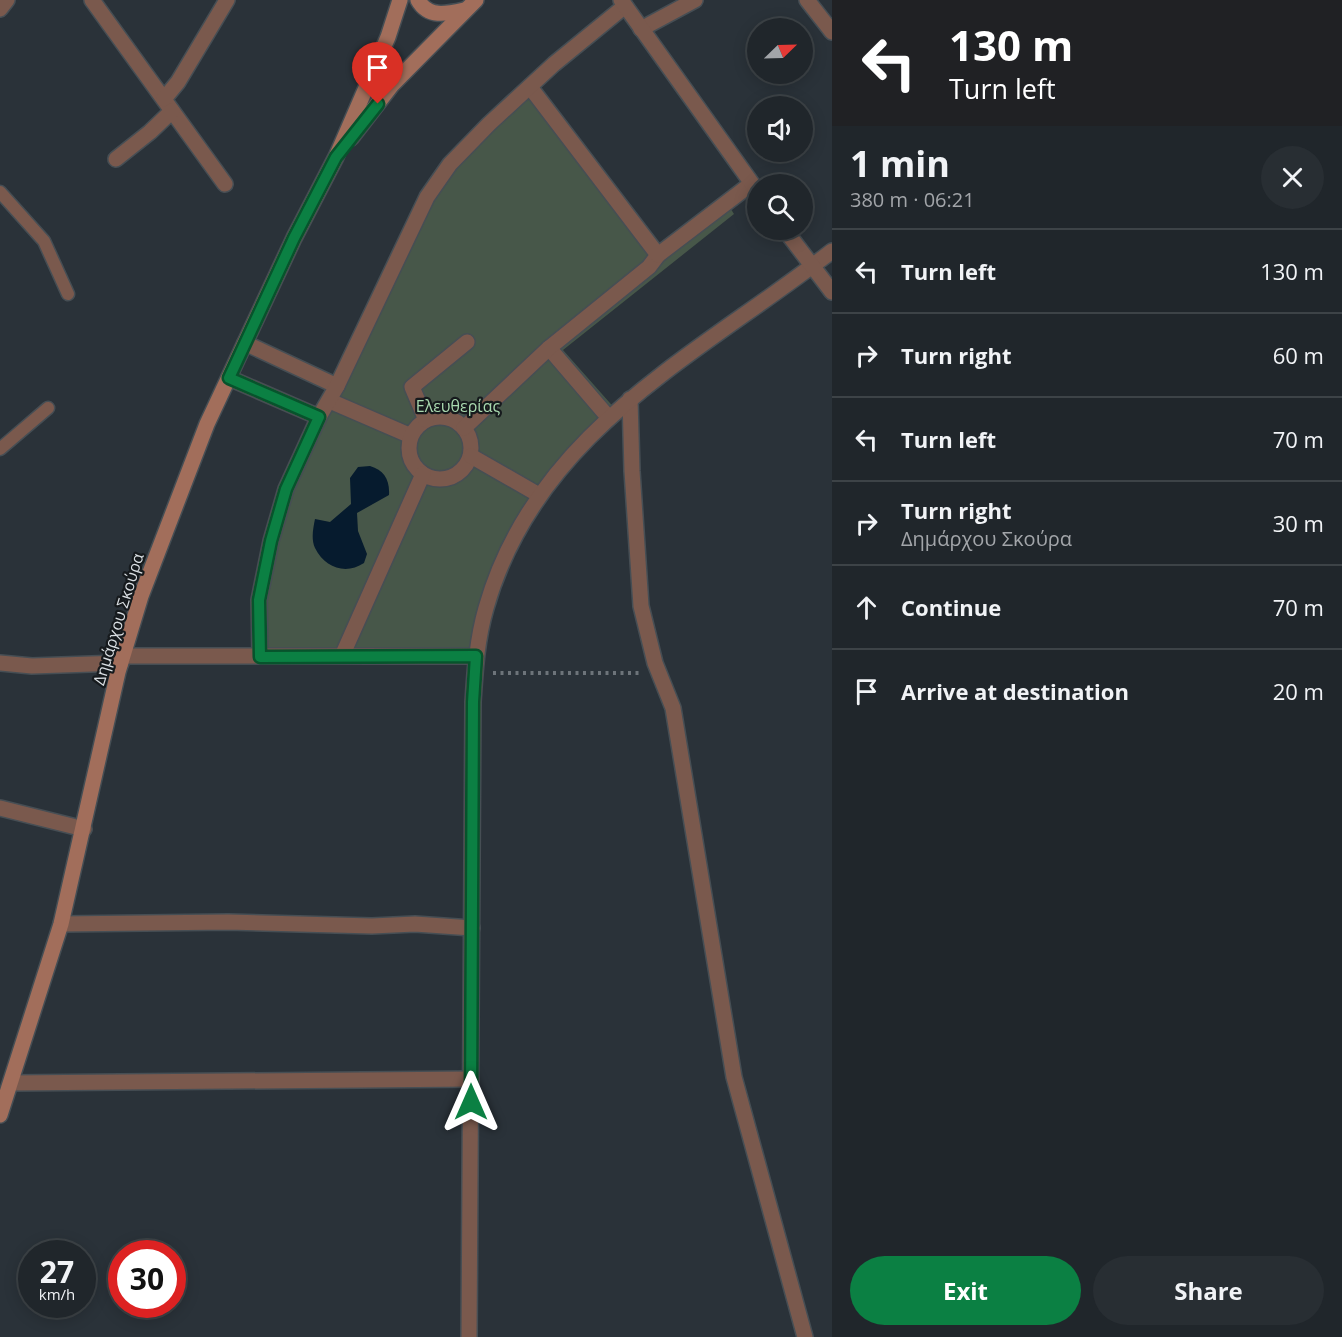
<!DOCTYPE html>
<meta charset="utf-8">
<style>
body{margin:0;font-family:"Open Sans",sans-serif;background:#282e33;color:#f1f3f6;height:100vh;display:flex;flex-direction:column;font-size:22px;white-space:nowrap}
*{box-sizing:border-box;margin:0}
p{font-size:20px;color:#a2a5a9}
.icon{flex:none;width:33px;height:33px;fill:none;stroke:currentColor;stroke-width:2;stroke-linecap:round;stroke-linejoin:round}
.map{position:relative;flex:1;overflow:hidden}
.drawer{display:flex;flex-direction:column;background:#20262b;width:510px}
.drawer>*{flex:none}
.banner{background:#202124;color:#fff;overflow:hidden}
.needle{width:39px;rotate:67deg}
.buttons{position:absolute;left:747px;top:18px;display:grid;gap:12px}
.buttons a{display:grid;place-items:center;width:66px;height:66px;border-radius:50%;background:#20262b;box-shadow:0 3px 15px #0003,0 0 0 2px #3d4347;font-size:30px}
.speed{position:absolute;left:18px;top:1240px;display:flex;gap:12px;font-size:30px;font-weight:700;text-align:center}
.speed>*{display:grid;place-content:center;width:78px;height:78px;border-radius:50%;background:#20262b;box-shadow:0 3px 15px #0003,0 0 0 2px #3d4347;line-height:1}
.speed small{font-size:15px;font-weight:400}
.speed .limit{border:9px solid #d22;background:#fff;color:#111}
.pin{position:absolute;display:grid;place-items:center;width:51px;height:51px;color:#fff;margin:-62px -26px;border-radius:50% 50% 50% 0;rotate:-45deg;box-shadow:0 0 6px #0007}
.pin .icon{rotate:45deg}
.me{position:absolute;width:66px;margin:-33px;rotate:0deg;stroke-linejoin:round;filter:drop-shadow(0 0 4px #0008)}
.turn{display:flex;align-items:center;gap:21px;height:126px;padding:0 18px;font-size:27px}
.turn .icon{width:78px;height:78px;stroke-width:2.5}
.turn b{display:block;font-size:42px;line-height:51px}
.round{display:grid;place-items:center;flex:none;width:63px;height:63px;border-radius:32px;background:#282e33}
.summary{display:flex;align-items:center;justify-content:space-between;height:102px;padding:0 18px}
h1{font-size:36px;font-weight:700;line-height:45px}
.button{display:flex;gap:12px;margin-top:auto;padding:12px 18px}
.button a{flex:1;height:69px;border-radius:36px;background:#0b8043;color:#fff;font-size:24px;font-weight:700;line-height:69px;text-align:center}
.button a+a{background:#282e33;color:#f1f3f6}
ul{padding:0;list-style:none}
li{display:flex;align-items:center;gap:18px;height:84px;padding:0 18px;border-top:2px solid #3d4347}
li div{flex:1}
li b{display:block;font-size:22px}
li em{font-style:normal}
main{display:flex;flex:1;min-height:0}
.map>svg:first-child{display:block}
.green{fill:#475749}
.water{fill:#061b2e}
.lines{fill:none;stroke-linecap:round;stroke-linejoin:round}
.service-casing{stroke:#464e54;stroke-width:15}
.pedestrian-casing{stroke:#464e54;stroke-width:18}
.minor-casing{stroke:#464e54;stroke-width:18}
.tertiary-casing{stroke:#464e54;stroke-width:18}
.secondary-casing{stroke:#464e54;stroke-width:18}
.path{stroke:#6d747a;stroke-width:4;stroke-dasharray:3 4.5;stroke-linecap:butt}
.service{stroke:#7a594d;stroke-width:12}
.pedestrian{stroke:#7a594d;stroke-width:15}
.minor{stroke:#7a594d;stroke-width:15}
.tertiary{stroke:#7a594d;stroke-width:15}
.secondary{stroke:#a26e5b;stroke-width:15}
.route-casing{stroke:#07532c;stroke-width:15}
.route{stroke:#0b8043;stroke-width:10}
.labels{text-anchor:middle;stroke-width:4.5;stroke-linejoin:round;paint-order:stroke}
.park-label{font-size:16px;fill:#aadab0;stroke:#161a1d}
.street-label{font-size:16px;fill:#dadfe3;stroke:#161a1d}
</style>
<main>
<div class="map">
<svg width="832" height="1337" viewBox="0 0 832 1337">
<rect width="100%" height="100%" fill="#2a3239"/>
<path class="green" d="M 530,87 L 658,255 L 727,203 L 734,214 L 563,350 L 617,411 L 534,502 L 477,649 L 260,656 L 259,600 L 286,489 L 427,197 Z"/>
<path class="water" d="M 370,466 C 384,470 390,480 389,495 L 357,513 L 358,531 L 367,554 L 364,563 C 346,575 325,568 315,548 C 311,539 313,529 315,519 L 330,522 L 351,504 L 350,478 L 358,467 Z"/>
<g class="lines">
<defs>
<g id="service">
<path d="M 0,192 L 44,241 L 68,294"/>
<path d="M 0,449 L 48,408"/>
</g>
<g id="pedestrian">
<path d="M 549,348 L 609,418"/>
<path d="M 330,401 L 411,436"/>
<circle cx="440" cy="448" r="31"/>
<path d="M 426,420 L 412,387 L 467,342"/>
<path d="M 464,428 L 549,348 L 649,267 L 658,255"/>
<path d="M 471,456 L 539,495"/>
<path d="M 342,656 L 423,474"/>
</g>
<g id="minor">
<path d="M 92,0 L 225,184"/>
<path d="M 807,0 L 832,32"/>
<path d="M 0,9 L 7,0"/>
<path d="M 641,29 L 695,0"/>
<path d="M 530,87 L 658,255 L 751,184"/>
<path d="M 164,99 L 178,82 L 227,0"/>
<path d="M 116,159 L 150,132 L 172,111"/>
<path d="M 245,343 L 337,386"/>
<path d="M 229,378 L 319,417"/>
<path d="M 630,399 L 632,471 L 641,606 L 655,663 L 673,708 L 734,1077 L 805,1337"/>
<path d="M 123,656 L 476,656"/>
<path d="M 260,656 L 259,600 L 271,541 L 286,489 L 319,417 L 337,386 L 427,197 L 450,164 L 489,124 L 554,64 L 625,6"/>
<path d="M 0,663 L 32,666 L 121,663"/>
<path d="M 0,808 L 84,829"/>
<path d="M 61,924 L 228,922 L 372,926 L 415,924 L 472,928"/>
<path d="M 11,1083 L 471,1079"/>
<path d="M 469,1337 L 473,702 C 475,670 477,639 486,608 C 536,431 698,355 832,251"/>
</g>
<g id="tertiary">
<path d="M 621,0 L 758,192"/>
<path d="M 785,230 L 832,292"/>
</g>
<g id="secondary">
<path d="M 418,0 C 428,18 446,14 464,10"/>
<path d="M 351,138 L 392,85 L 476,0"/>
<path d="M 0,1115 L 61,924 L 118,672 L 141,596 L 207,424 L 294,238 L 336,157 L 388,37 L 400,0"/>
</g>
</defs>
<use href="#service" class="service-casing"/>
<use href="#pedestrian" class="pedestrian-casing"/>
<use href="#minor" class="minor-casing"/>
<use href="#tertiary" class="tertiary-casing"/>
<use href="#secondary" class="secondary-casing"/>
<path class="path" d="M 493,673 L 639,673"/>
<use href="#service" class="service"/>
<use href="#pedestrian" class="pedestrian"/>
<use href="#minor" class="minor"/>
<use href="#tertiary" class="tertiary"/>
<use href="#secondary" class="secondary"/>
</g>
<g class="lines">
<defs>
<path id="route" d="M 378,104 L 336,157 L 294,238 L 229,378 L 319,417 L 286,489 L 271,541 L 259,600 L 260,657 L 476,656 L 473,702 L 471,1102"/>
</defs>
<use href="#route" class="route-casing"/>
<use href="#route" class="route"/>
</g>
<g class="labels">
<g class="park-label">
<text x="458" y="412">Ελευθερίας</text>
</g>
<g class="street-label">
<text transform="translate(118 619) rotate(-73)" y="6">Δημάρχου Σκούρα</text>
</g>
</g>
</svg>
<div class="buttons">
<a><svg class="needle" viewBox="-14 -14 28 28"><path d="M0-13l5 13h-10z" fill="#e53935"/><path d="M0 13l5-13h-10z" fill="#a2a5a9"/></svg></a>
<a><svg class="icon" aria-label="sound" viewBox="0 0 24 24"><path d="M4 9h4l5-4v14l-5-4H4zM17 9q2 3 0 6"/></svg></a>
<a><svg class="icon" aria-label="search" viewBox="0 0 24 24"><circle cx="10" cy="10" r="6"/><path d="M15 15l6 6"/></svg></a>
</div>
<div class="speed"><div>27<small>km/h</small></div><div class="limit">30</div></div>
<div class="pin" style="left:378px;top:104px;background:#d93025"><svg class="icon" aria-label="arrive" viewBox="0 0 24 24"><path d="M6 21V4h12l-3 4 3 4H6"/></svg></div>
<svg class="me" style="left:471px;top:1102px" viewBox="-20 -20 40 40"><path d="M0-17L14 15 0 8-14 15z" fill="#0b8043" stroke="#fff" stroke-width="4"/></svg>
</div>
<section class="drawer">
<div class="banner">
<div class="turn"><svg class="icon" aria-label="left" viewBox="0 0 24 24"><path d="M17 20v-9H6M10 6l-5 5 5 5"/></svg><div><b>130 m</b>Turn left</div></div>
</div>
<div class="summary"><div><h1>1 min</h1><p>380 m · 06:21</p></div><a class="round"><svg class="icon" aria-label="close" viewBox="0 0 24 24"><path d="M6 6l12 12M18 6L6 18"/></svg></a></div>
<ul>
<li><svg class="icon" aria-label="left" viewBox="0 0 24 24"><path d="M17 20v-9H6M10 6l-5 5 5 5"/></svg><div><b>Turn left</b></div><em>130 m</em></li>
<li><svg class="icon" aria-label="right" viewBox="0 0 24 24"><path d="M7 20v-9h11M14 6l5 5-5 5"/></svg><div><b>Turn right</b></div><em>60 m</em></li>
<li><svg class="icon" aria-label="left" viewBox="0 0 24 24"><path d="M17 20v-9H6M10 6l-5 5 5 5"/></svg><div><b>Turn left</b></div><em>70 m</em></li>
<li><svg class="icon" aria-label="right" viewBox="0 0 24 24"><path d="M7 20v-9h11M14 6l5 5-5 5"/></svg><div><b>Turn right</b><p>Δημάρχου Σκούρα</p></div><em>30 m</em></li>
<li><svg class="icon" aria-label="ahead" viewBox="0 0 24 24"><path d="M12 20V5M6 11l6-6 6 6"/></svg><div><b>Continue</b></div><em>70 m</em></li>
<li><svg class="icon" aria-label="arrive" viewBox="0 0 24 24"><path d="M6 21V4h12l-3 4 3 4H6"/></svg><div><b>Arrive at destination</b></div><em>20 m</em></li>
</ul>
<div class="button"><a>Exit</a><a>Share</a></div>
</section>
</main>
